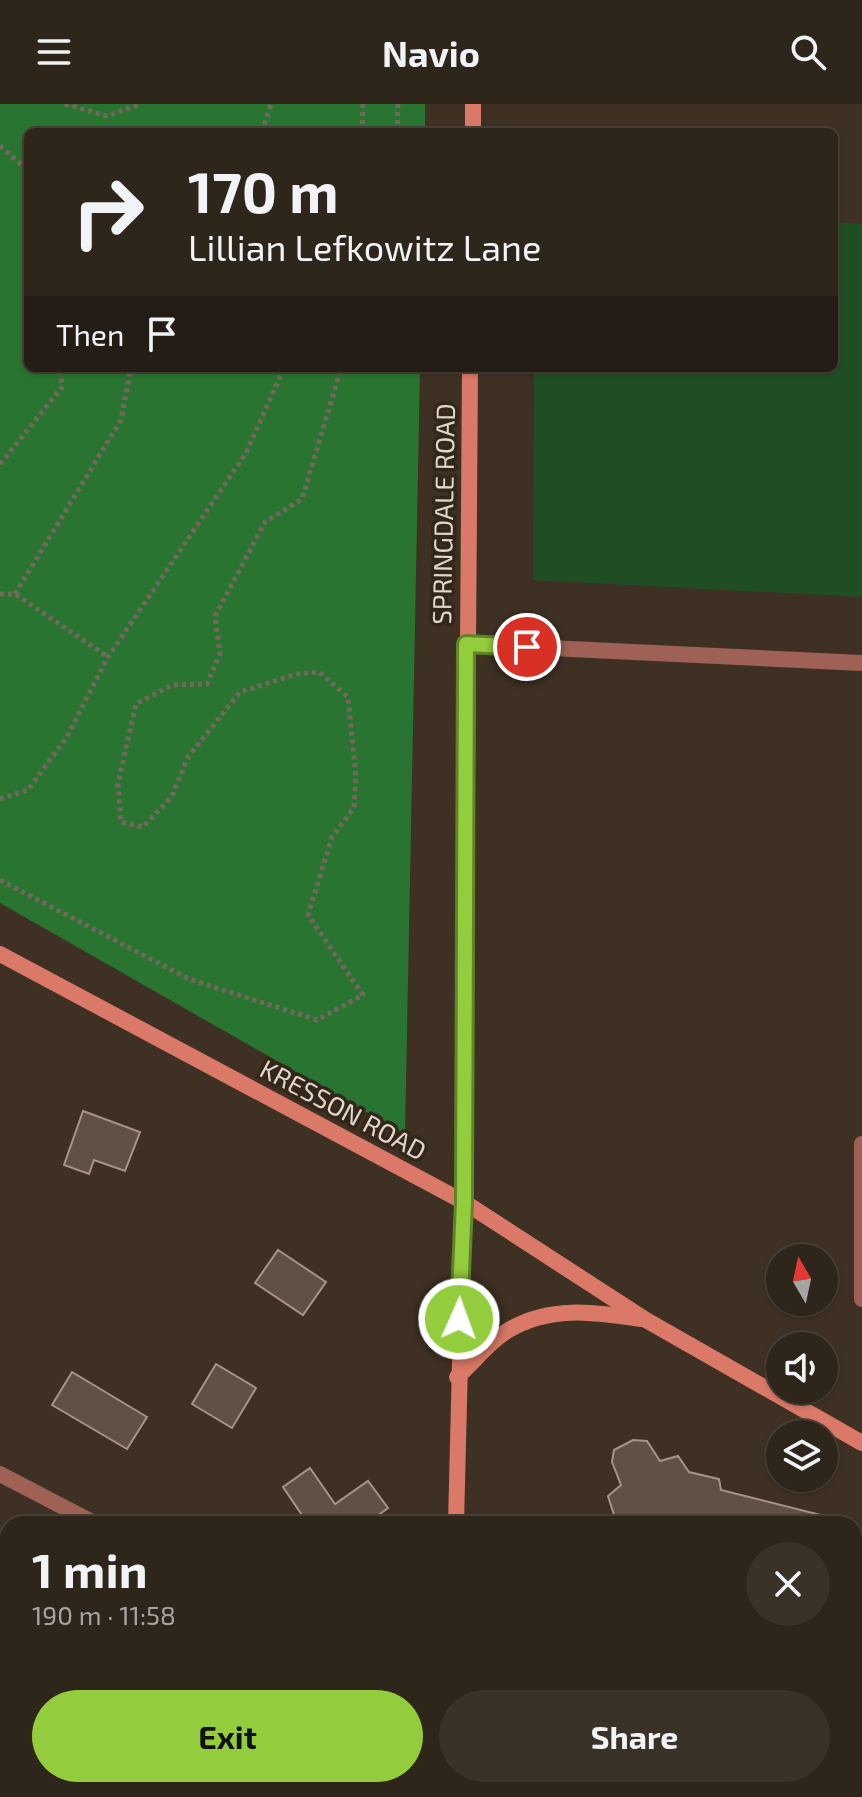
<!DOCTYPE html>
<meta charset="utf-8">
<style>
body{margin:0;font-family:"Exo 2",sans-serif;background:#3a3128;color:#f1f3f6;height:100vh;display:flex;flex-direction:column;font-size:30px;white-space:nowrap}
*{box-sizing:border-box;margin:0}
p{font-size:26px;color:#a7a5a3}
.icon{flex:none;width:44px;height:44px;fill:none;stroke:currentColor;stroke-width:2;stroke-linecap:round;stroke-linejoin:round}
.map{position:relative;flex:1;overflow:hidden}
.side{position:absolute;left:0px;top:1412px;width:862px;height:282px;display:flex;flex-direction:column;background:#2e251b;border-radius:24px 24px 0 0;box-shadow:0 2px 6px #0004,0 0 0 2px #49423a}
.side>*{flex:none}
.banner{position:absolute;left:24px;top:24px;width:814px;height:244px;border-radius:12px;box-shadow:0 2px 6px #0004,0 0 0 2px #49423a;background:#2e251b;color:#f1f3f6;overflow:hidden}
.needle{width:52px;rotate:351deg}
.tools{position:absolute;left:766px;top:1140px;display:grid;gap:16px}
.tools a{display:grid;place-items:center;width:72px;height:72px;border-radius:50%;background:#2e251b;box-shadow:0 2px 6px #0004,0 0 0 2px #49423a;font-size:40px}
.pin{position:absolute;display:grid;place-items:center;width:68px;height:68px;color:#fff;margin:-34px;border:4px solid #fff;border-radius:50%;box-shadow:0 2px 8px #0007}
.me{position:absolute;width:88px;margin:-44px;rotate:2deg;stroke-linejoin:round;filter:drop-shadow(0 0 6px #0008)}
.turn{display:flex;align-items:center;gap:28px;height:168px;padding:0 32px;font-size:36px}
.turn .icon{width:104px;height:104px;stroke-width:2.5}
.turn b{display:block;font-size:56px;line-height:68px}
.then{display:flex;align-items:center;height:76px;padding:0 32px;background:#0003;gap:16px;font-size:30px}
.round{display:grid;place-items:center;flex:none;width:84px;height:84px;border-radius:42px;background:#3a3128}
.headline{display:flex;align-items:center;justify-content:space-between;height:136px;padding:0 32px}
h1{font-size:48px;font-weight:700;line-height:60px}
.primary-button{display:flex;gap:16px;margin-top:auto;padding:16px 32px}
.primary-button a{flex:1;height:92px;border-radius:48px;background:#93cc3d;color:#111;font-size:32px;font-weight:700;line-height:92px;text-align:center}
.primary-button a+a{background:#3a3128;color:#f1f3f6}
header{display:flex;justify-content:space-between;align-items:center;height:104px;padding:0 32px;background:#2e251b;font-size:36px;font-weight:700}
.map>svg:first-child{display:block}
.green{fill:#204e24}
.forest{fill:#2a7431}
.building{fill:#615044;stroke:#a79487;stroke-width:2}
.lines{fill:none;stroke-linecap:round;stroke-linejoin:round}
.path{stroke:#73685c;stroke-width:5;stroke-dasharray:4 4;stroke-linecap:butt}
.lane{stroke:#9f6156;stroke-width:16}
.street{stroke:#9f6156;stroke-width:16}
.secondary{stroke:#da7967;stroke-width:16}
.route-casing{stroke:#608528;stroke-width:20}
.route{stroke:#93cc3d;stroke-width:14}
.labels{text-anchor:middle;stroke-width:7;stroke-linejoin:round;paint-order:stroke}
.street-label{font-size:26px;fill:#dfd6ce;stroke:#34271a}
</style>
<header><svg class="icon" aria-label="menu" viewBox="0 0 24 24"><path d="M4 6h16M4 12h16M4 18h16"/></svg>Navio<svg class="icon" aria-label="search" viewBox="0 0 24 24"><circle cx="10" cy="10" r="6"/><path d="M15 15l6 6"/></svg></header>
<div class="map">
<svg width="862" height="1693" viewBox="0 0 862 1693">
<rect width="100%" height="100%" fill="#3e3124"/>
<path class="green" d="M 834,118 L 862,120 L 862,493 L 533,476 L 534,264 L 834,264 Z"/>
<path class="forest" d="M 0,0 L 425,0 L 425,28 L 28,28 L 28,264 L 420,264 L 405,1030 L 0,799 Z"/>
<g class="building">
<path d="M 83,1007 L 140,1028 L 125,1067 L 94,1056 L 89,1070 L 64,1061 Z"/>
<path d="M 278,1146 L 326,1178 L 303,1211 L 255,1179 Z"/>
<path d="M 216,1260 L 256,1284 L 232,1324 L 192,1300 Z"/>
<path d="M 72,1268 L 147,1313 L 127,1345 L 52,1301 Z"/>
<path d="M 633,1336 L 647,1337 L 660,1357 L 678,1352 L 689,1368 L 719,1375 L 721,1386 L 837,1415 L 840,1420 L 617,1420 L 608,1392 L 621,1381 L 612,1358 L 614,1346 Z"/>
<path d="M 310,1364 L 335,1400 L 368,1377 L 388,1404 L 366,1420 L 360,1420 L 356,1415 L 348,1420 L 308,1420 L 283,1383 Z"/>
<path d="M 854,1539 L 862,1553 L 862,1654 L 854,1658 Z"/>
<path d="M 299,1686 L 345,1686 L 341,1693 L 311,1693 Z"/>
<path d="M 670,1686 L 806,1686 L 794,1693 L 664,1693 L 663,1690 Z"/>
</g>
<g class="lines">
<g class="path">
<path d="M 65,0 L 107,12 L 141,0"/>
<path d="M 262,28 L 271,0"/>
<path d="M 362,28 L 363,0"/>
<path d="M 397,28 L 398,0"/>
<path d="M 0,42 L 24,63 L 28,96"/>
<path d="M 0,360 L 63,282 L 58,264"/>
<path d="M 0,490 L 15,490 L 108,553"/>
<path d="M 15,490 L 121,316 L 131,264"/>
<path d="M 0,695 L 28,686 L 66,634 L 108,553 L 246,349 L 284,264"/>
<path d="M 0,776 L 189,875 L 317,916 L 363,891 L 308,811 L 332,733 L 354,704 L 356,673 L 348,593 L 319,568 L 297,570 L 240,588 L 188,653 L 172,692 L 143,723 L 121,718 L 118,680 L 136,600 L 172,581 L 207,580 L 220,549 L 215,512 L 265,418 L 302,395 L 341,264"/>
</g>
<g class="lane">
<path d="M 466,540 L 862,559"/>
<path d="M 862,1040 L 862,1195"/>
<path d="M 632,1686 L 636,1693"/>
</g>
<path class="street" d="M 0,1370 L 96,1420"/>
<g class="secondary">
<path d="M 473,28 L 473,0"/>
<path d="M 0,850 L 464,1098 L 646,1216 L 862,1339"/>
<path d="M 457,1273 C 473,1259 489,1238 507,1227 C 549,1201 594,1208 640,1215"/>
<path d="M 456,1420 L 464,1098 L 470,264"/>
<path d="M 453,1693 L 453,1686"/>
</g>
</g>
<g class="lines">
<defs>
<path id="route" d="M 459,1215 L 464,1098 L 466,540 L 527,543"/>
</defs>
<use href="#route" class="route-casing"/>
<use href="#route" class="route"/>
</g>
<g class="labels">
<g class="street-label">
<text transform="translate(444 410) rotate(-89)" y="9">SPRINGDALE ROAD</text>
<text transform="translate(343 1006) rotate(28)" y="9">KRESSON ROAD</text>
</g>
</g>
</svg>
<div class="tools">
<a><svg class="needle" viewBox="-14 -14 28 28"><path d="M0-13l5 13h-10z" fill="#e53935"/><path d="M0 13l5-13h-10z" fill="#a7a5a3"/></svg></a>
<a><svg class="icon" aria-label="sound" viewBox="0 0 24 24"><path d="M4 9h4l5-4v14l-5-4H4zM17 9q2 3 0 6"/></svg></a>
<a><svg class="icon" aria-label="layers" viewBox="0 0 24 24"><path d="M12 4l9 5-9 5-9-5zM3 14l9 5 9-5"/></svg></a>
</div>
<div class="pin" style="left:527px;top:543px;background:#d93025"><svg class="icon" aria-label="arrive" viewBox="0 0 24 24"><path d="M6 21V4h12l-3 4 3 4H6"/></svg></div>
<svg class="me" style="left:459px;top:1215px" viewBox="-20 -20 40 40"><circle r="17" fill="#93cc3d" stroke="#fff" stroke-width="3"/><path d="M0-11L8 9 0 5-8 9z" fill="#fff"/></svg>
<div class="banner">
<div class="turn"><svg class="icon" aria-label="right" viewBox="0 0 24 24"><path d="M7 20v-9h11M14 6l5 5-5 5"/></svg><div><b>170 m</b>Lillian Lefkowitz Lane</div></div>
<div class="then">Then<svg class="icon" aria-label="arrive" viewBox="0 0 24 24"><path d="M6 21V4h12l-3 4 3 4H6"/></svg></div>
</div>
<section class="side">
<div class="headline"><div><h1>1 min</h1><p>190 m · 11:58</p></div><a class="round"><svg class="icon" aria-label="close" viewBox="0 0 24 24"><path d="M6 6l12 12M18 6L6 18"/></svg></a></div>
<div class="primary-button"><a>Exit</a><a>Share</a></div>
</section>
</div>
